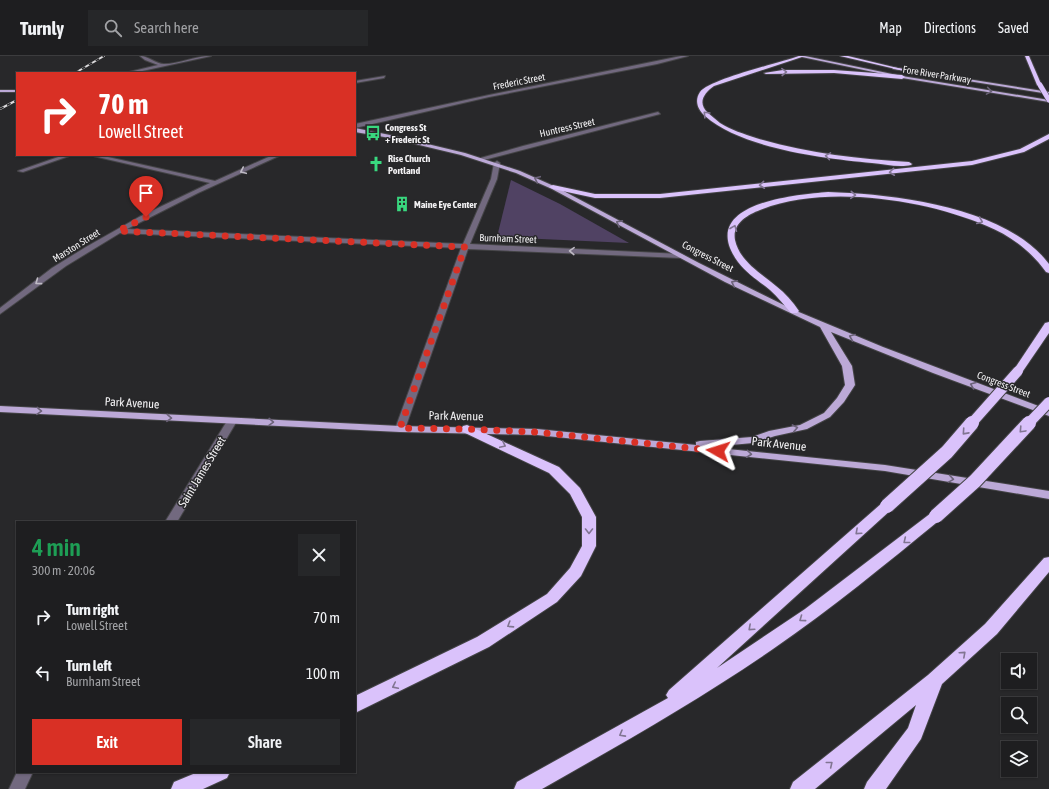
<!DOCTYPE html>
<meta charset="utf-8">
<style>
body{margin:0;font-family:"Asap Condensed",sans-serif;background:#262729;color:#f1f3f6;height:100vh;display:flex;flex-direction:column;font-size:15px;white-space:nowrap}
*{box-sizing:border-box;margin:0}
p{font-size:13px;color:#a1a2a5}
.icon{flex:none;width:22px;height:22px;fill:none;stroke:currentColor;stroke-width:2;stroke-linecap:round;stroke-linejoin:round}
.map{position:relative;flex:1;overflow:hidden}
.details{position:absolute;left:16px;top:465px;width:340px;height:252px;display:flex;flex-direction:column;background:#1e1e20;border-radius:0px;box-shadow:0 1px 3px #0004,0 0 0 1px #3c3c3e}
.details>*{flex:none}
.guide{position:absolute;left:16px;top:16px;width:340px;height:84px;border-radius:0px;box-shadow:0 1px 3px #0004,0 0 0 1px #3c3c3e;background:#d93025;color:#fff;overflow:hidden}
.fabs{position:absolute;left:1001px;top:597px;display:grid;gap:8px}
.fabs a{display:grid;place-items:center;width:36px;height:36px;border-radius:0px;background:#1e1e20;box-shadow:0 1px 3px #0004,0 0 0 1px #3c3c3e;font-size:20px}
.pin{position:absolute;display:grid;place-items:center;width:34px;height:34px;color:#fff;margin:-41px -17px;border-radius:50% 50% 50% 0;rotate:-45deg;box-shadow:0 0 4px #0007}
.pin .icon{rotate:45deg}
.me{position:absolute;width:44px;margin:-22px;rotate:276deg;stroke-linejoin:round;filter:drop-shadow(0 0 3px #0008)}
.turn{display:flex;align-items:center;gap:14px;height:84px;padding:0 16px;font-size:18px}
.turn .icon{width:52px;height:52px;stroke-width:2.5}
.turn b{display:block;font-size:28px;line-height:34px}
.round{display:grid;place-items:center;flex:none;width:42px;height:42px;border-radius:0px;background:#262729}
.head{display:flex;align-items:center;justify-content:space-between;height:68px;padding:0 16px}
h1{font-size:24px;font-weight:600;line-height:30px;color:#1e9e55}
.cta{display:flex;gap:8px;margin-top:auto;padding:8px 16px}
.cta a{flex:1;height:46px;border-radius:0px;background:#d93025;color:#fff;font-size:16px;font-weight:600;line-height:46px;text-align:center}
.cta a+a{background:#262729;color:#f1f3f6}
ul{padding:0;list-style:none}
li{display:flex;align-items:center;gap:12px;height:56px;padding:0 16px}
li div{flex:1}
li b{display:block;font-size:15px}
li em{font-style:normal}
header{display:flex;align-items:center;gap:24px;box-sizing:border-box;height:56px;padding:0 20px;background:#1e1e20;border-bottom:1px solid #3c3c3e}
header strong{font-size:19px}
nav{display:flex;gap:22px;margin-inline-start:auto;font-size:14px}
.search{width:280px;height:36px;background:#262729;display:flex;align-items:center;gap:10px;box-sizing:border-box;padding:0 14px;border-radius:0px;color:#a1a2a5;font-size:15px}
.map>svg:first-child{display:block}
.green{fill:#504263}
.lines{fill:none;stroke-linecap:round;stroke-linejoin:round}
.street-casing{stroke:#444446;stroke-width:2}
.primary-casing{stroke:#444446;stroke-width:2}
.highway-casing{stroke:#444446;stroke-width:2}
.street{fill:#72697f;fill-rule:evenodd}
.primary{fill:#bca9d7;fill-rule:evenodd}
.highway{fill:#dac2fb;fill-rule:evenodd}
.rail-casing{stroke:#dddcde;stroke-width:2}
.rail{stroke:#28282a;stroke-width:1.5;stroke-dasharray:4;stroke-linecap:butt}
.highway-bridge-far2-casing{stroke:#444446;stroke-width:6;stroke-linecap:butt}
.highway-bridge-far1-casing{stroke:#444446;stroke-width:12;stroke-linecap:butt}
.highway-bridge-casing{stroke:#444446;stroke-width:16;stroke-linecap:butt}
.highway-bridge-far2{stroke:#dac2fb;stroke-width:5}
.highway-bridge-far1{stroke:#dac2fb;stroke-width:10}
.highway-bridge{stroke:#dac2fb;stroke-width:14}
.oneway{stroke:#817592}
.oneway2{stroke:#6b6278}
.oneway3{stroke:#bfbbc5}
.route{stroke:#d93025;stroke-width:7;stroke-dasharray:0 12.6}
.labels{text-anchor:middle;stroke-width:3;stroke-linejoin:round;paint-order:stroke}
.far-street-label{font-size:10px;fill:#f2f1f3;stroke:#28282a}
.far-poi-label{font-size:10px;font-weight:bold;fill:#f2f1f3;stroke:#28282a;text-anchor:start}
.street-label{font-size:12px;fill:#f2f1f3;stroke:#28282a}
</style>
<header>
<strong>Turnly</strong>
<div class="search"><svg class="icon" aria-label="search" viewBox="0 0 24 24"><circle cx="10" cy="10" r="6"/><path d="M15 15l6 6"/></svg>Search here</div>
<nav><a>Map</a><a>Directions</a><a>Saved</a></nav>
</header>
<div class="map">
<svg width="1049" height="733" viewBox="0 0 1049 733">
<rect width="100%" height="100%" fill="#28282a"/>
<path class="green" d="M 511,124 L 560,148 L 629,187 L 497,181 Z"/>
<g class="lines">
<defs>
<g id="street">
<path d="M 140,0 C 148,0 156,8 164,8 C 179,8 195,0 211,0 L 133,17 L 125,17 L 158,9 L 145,4 Z"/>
<path d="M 681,0 L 688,0 L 657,8 L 489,41 L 355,72 L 355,68 L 489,39 Z"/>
<path d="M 385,20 L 384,22 L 355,27 L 355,25 Z"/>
<path d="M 658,56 L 660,58 L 480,105 L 477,103 L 523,90 Z"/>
<path d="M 64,99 L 72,99 L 23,116 L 18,115 Z"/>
<path d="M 89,99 L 99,99 L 215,125 L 273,99 L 281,99 L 198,137 L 127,173 L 463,188 L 491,123 L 494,107 L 497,105 L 500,107 L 497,123 L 470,188 L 681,198 L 685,200 L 681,202 L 468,193 L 405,373 L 400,376 L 395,373 L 461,192 L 120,177 L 66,210 L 0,258 L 0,252 L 52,212 L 86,191 L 139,161 L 210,127 Z"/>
<path d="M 232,362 L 237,365 L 177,466 L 165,466 L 227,365 Z"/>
<path d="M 17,716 L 33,716 L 25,733 L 9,733 Z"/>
</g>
<g id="primary">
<path d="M 797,0 L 805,0 L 902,20 L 1049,44 L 1049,46 L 902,22 Z"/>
<path d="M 892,11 L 1049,36 L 1049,38 L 893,13 Z"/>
<rect x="0" y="34" width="17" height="2"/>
<path d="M 355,72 L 390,79 L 465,97 L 520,115 L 556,131 L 699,207 L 794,254 L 883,291 L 1049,354 L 1049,360 L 933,317 L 831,276 L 852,310 L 855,329 L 844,346 L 830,361 L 807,373 L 775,380 L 753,387 L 709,391 L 885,409 L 1049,435 L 1049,443 L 885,415 L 537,379 L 400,376 L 0,356 L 0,350 L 400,370 L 537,373 L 696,389 L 696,386 L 700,385 L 752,381 L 769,375 L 800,369 L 824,357 L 837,342 L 845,329 L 842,310 L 820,271 L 725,226 L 552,133 L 516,117 L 461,99 L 390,82 L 355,76 Z"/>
</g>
<g id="highway">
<path d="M 799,0 L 805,0 L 714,30 C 704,37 697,47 708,57 C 712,60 716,64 720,67 C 731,74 744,78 756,82 C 805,97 858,103 909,106 L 912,108 L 911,109 C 899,112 884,108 872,107 C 823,102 743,93 705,60 C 698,54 694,45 700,36 C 710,23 779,7 799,0 Z"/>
<path d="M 840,0 L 848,0 L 906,14 L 904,15 Z"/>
<path d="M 1025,0 L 1029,0 L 1042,30 L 1037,29 Z"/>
<path d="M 783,14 L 834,14 L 902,19 L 905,21 L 902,23 L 834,17 L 766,18 L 764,17 Z"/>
<path d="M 1049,78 L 1049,83 L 1024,96 L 972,109 L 660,142 L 595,142 L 553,133 L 549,131 L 553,129 L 595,138 L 660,138 L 972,105 L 1020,93 Z"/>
<path d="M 828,136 C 894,138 1007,151 1049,208 L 1049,217 L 1046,216 C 1031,195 1011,180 987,170 C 924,143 824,128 760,154 C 747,159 732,168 735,184 C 740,206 761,217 776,230 C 785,237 793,246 799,255 L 797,257 L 791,257 C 784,249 778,241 770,234 C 759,225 747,218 738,206 C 696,148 792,139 828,136 Z"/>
<path d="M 1049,266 L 1049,277 L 1023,315 L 1018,318 L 1014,317 L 1013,315 L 1045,267 Z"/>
<path d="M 467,369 L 559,411 L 580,432 L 596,461 L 596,490 L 581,520 L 557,546 L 489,591 L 355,657 L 355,640 L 477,581 L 547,538 L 570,512 L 582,490 L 582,461 L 570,438 L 549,417 L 463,376 L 461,373 L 463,370 Z"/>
<path d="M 887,445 L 892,447 L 894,450 L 892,453 L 717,612 L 805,553 L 931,457 L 936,455 L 941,457 L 943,460 L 941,463 C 886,508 831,553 773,593 C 699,644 621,688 542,733 L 514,733 L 517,726 L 668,642 L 666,639 L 669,634 L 882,447 Z"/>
<path d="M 1049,501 L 1049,516 L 997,578 L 942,628 L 921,683 L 886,733 L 864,733 L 867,726 L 908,672 L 916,649 L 815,733 L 790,733 L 793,726 L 928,619 L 985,568 L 1044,502 Z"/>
<path d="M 198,716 L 230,716 L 227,722 L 203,733 L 171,733 L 174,726 Z"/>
</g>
</defs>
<use href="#street" class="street-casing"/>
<use href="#primary" class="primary-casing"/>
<use href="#highway" class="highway-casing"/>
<use href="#street" class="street"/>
<use href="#primary" class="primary"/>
<use href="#highway" class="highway"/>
<defs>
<g id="rail">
<path d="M 75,17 L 104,0"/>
<path d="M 0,53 L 17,44"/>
</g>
</defs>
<use href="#rail" class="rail-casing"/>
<use href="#rail" class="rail"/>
<defs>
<path id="highway-bridge-far2" d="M 1040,29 L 1049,44"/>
<g id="highway-bridge-far1">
<path d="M 971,368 L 1018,315"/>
<path d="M 1028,368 L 1049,346"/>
</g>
<g id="highway-bridge">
<path d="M 887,450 L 947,396 L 972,367"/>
<path d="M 936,460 L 975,425 L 1029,367"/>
</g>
</defs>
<use href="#highway-bridge-far2" class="highway-bridge-far2-casing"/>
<use href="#highway-bridge-far1" class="highway-bridge-far1-casing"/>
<use href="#highway-bridge" class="highway-bridge-casing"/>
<use href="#highway-bridge-far2" class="highway-bridge-far2"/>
<use href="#highway-bridge-far1" class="highway-bridge-far1"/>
<use href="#highway-bridge" class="highway-bridge"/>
</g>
<defs><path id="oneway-chevron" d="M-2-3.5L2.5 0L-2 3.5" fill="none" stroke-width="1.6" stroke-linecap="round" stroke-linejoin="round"/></defs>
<g class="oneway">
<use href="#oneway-chevron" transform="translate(784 16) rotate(-2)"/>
<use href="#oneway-chevron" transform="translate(706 58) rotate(-134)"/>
<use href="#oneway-chevron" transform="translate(828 100) rotate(-171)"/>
<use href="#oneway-chevron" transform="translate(892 116) rotate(174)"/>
<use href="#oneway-chevron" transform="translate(762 129) rotate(174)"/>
<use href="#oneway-chevron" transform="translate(853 139) rotate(4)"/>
<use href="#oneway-chevron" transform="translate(980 165) rotate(23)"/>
<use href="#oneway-chevron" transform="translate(734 172) rotate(-68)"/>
<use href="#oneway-chevron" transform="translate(1022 374) rotate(133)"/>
<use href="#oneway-chevron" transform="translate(965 376) rotate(132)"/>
<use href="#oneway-chevron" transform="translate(503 389) rotate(25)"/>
<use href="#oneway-chevron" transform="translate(589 475) rotate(90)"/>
<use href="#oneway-chevron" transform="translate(858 476) rotate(138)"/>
<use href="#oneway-chevron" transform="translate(906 485) rotate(141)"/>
<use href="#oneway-chevron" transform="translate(802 563) rotate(144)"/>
<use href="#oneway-chevron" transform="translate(510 569) rotate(148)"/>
<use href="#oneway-chevron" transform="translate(751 572) rotate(138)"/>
<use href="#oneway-chevron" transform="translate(963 598) rotate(-42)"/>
<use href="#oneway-chevron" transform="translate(395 630) rotate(154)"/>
<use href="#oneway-chevron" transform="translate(622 678) rotate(151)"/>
<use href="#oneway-chevron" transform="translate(830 708) rotate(-39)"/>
</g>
<g class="oneway2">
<use href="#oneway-chevron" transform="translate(989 35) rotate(9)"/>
<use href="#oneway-chevron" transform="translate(537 123) rotate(-155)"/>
<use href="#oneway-chevron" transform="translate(619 167) rotate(-152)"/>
<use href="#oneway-chevron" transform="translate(734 227) rotate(-153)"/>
<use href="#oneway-chevron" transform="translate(852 281) rotate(-158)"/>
<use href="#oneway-chevron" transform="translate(973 329) rotate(-159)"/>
<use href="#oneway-chevron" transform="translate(39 355) rotate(3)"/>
<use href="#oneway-chevron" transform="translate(169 362) rotate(3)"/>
<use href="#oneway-chevron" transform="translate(271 366) rotate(2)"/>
<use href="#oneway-chevron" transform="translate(795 372) rotate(-11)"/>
<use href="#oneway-chevron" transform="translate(749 398) rotate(6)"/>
<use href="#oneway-chevron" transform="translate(951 423) rotate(9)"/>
</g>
<g class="oneway3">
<use href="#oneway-chevron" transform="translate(243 115) rotate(155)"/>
<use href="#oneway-chevron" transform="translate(572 195) rotate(-178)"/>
<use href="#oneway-chevron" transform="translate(38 226) rotate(144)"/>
</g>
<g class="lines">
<path class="route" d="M 146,161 L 118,175 L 465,191 L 400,372 L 467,373 L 536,376 L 718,395"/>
</g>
<defs>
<symbol id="bus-bare" viewBox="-9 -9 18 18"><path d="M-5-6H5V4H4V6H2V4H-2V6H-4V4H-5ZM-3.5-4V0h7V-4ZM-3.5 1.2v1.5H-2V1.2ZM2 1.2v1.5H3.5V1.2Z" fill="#39d87f" stroke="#28282a" stroke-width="2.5" paint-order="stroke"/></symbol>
<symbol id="church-bare" viewBox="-9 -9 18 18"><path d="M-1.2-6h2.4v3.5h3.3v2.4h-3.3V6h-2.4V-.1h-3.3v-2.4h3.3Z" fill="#39d87f" stroke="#28282a" stroke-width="2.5" paint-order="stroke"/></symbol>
<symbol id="building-bare" viewBox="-9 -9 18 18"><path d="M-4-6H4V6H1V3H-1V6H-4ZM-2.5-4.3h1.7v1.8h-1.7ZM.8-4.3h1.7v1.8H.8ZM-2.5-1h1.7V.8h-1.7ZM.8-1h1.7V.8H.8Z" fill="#39d87f" stroke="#28282a" stroke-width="2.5" paint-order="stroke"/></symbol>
</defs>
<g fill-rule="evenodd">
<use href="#bus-bare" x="362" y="66" width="22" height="22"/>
<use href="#church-bare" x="365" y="97" width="22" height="22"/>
<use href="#building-bare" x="391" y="137" width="22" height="22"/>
</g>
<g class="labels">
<g class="far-street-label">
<text transform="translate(937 18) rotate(9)" y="4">Fore River Parkway</text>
<text transform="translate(519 25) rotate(-11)" y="4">Frederic Street</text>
<text transform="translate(567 71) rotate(-13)" y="4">Huntress Street</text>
<text transform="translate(508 182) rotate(2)" y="4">Burnham Street</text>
<text transform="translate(76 189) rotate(-32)" y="4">Marston Street</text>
<text transform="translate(708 200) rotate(27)" y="4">Congress Street</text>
<text transform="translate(1004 328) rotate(21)" y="4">Congress Street</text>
</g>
<g class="far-poi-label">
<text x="385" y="75">Congress St<tspan x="385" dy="12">+ Frederic St</tspan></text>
<text x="388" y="106">Rise Church<tspan x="388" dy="12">Portland</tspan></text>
<text x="414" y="152">Maine Eye Center</text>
</g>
<g class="street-label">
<text transform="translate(132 347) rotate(3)" y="4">Park Avenue</text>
<text transform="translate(456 360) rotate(1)" y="4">Park Avenue</text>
<text transform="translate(779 388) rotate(6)" y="4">Park Avenue</text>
<text transform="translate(202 416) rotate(-59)" y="4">Saint James Street</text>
</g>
</g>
</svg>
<div class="fabs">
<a><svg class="icon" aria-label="sound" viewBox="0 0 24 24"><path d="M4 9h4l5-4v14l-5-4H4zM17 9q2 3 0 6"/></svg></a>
<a><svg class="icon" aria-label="search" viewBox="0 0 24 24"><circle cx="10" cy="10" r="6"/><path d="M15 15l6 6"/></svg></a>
<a><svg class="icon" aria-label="layers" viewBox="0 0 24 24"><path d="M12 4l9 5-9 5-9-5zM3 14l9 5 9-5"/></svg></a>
</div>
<div class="pin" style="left:146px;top:161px;background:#d93025"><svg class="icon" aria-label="arrive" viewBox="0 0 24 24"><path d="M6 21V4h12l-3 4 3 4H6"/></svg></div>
<svg class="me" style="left:718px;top:395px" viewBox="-20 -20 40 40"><path d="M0-17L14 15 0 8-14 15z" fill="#d93025" stroke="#fff" stroke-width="4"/></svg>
<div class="guide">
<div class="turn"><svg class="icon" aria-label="right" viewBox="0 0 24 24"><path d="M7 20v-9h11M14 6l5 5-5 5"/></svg><div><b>70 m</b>Lowell Street</div></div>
</div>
<section class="details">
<div class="head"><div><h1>4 min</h1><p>300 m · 20:06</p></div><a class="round"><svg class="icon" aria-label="close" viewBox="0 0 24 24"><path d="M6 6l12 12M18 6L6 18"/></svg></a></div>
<ul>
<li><svg class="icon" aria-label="right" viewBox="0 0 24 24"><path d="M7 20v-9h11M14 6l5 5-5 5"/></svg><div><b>Turn right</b><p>Lowell Street</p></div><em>70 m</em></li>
<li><svg class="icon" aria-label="left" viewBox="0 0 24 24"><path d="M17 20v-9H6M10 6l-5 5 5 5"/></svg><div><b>Turn left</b><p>Burnham Street</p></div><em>100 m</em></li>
</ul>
<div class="cta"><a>Exit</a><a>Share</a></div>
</section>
</div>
